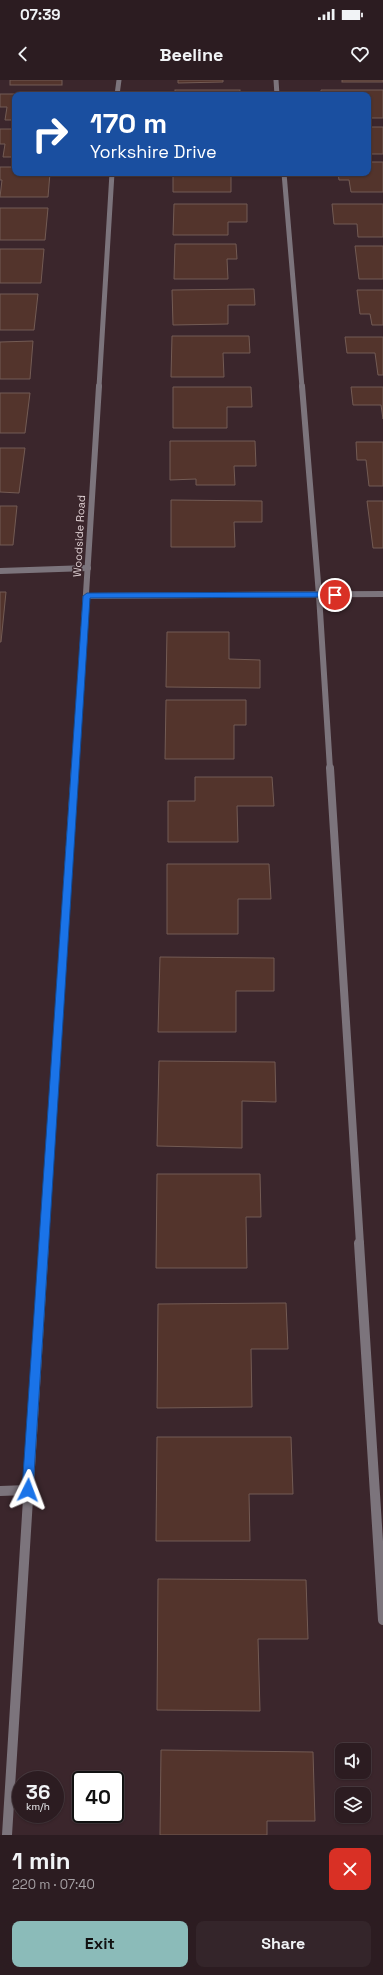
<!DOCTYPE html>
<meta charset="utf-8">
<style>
body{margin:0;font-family:"Space Grotesk",sans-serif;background:#34252a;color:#f1f3f6;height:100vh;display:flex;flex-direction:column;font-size:15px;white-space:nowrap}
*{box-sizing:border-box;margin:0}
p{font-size:13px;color:#a6a1a5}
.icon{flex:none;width:22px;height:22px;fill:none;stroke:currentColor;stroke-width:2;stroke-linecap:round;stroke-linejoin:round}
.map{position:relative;height:1755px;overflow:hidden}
.side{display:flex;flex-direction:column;background:#2c1c21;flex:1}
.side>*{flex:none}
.guide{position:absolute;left:12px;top:12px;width:359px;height:84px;border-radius:8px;box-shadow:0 1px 3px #0004,0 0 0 1px #483a3f;background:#1a4fa0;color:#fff;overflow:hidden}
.controls{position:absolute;left:335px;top:1663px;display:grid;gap:8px}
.controls a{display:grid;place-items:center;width:36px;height:36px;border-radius:8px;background:#2c1c21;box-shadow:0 1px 3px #0004,0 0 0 1px #483a3f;font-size:20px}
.speed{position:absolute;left:12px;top:1691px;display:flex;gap:8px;font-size:20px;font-weight:700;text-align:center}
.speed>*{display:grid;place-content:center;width:52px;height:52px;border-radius:50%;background:#2c1c21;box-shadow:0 1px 3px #0004,0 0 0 1px #483a3f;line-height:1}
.speed small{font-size:10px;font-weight:400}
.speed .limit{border:2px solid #111;border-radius:6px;background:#fff;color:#111}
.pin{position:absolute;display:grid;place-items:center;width:34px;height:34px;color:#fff;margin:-17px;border:2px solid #fff;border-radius:50%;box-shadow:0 1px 4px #0007}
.me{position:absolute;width:44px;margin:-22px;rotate:3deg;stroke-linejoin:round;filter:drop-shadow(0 0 3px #0008)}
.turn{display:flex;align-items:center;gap:14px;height:84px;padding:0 12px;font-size:18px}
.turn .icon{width:52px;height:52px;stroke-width:2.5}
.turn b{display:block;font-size:28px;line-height:34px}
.round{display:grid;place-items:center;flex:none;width:42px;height:42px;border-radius:8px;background:#34252a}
.head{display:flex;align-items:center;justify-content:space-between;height:68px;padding:0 12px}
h1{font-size:24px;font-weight:700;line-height:30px}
.primary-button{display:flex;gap:8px;margin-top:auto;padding:8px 12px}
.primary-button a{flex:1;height:46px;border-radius:8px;background:#8bbbb9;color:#111;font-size:16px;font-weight:700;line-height:46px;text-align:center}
.primary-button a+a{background:#34252a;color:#f1f3f6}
.status{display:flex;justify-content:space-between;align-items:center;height:28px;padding:0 20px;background:#2c1c21;direction:ltr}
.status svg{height:11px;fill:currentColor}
header{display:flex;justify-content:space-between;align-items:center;height:52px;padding:0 12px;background:#2c1c21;font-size:18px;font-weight:700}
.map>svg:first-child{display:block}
.building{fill:#53342c;stroke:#735b54}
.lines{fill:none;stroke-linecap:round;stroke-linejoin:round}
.service-far3{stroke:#7c747c;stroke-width:5}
.service-far2{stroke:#7c747c;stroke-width:6}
.service-far1{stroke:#7c747c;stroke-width:8}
.service{stroke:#7c747c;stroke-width:10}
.minor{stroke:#7c747c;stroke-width:6}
.tertiary-far3{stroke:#7c747c;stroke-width:5}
.tertiary-far2{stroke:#7c747c;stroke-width:6}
.tertiary-far1{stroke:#7c747c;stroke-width:8}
.tertiary{stroke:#7c747c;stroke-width:10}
.route{fill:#1a73e8;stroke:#114b97}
.labels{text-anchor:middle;stroke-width:3;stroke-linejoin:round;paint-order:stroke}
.street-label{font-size:11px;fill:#dfd0d3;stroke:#3b262c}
</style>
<div class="status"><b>07:39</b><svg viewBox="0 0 49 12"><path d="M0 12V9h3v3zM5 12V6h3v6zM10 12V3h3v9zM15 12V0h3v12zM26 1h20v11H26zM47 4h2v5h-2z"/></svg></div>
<header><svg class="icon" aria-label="back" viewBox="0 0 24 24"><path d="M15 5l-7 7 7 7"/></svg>Beeline<svg class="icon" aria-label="heart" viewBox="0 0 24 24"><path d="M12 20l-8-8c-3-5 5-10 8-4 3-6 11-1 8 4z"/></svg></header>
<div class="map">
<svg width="383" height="1755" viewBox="0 0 383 1755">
<rect width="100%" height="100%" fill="#3b262c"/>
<g class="building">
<rect x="10" y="0" width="52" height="5"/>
<path d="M 178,0 L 223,0 L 223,2 L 178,3 Z"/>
<rect x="342" y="0" width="41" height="2"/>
<rect x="175" y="10" width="65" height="5"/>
<path d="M 321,10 L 383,10 L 383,38 L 368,38 L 368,15 L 321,15 Z"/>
<path d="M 0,14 L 60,14 L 15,15 L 15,40 L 5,40 L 7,27 L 0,27 Z"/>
<rect x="368" y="47" width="15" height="27"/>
<path d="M 0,49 L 15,49 L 15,77 L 3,77 L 5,64 L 0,64 Z"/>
<path d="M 368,82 L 383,82 L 383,112 L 351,112 L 349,100 L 339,100 L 338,93 L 368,93 Z"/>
<path d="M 0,87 L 15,87 L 15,93 L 50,93 L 48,117 L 0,117 L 2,100 L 0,100 Z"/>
<path d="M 173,93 L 244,93 L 244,96 L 231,96 L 231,112 L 173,112 Z"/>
<path d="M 174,124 L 247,124 L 247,142 L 228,142 L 228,155 L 173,155 Z"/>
<path d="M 332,124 L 383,124 L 383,157 L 358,157 L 357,144 L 334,144 Z"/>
<path d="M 0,128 L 48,128 L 45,160 L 0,160 Z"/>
<path d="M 175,164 L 236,164 L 237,179 L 227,179 L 228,199 L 174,199 Z"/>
<path d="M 355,166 L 383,166 L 383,199 L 359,199 Z"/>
<path d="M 0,169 L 44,169 L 41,203 L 0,203 Z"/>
<path d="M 254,209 L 255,225 L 228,225 L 228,244 L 173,245 L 172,210 Z"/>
<path d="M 357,210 L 383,210 L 383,245 L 372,245 L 370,234 L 360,234 Z"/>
<path d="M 0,214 L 38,214 L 34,250 L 0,250 Z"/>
<path d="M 172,256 L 249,256 L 250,273 L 223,273 L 224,297 L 171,297 Z"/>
<path d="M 345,257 L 383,257 L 383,295 L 378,295 L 375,273 L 347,273 Z"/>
<path d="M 33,261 L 30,299 L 0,299 L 0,262 Z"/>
<path d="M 173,307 L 251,307 L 252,327 L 227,327 L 227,348 L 173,348 Z"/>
<path d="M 351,307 L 383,307 L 383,339 L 381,325 L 353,325 Z"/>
<path d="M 0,313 L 30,313 L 25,353 L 0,353 Z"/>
<path d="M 170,361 L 255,361 L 256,386 L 234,386 L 235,405 L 196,405 L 196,399 L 170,400 Z"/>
<path d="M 356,362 L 383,362 L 383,406 L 369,406 L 366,380 L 357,380 Z"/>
<path d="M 0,368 L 25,368 L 19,413 L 0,412 Z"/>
<path d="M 171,420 L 262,421 L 262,442 L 234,442 L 235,467 L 171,467 Z"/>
<path d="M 367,421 L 383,421 L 383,468 L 373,468 Z"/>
<path d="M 0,426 L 17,426 L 13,465 L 0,465 Z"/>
<path d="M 0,512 L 6,512 L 1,562 L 0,562 Z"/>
<path d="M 167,552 L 229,552 L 229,579 L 260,580 L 260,608 L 166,607 Z"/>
<path d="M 166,620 L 246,620 L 246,645 L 234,645 L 234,679 L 165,679 Z"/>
<path d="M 195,697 L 272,697 L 274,726 L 237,726 L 238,762 L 168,762 L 168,721 L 195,721 Z"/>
<path d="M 167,784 L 269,784 L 271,819 L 238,819 L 238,854 L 167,854 Z"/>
<path d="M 160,877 L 274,878 L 274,911 L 236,911 L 236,952 L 158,952 Z"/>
<path d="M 159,981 L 275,982 L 276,1022 L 242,1021 L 242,1068 L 157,1066 Z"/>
<path d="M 157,1094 L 260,1094 L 261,1137 L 246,1137 L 247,1188 L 156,1188 Z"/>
<path d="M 286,1223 L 288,1269 L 251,1269 L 252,1327 L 157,1328 L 158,1224 Z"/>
<path d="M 157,1357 L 291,1357 L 293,1414 L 249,1414 L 250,1461 L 156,1461 Z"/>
<path d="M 158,1499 L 306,1500 L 308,1559 L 258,1559 L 260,1631 L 157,1630 Z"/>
<path d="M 161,1670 L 313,1672 L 315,1741 L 267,1741 L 267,1755 L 160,1755 Z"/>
</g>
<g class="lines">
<g class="service-far3">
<path d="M 276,0 L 277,15"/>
<path d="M 284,93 L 302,307"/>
</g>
<g class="service-far2">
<path d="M 302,306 L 319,515 L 330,689"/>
<path d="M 0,491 L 88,488"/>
</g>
<path class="service-far1" d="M 330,688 L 360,1164"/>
<g class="service">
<path d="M 359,1163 L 383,1540"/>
<path d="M 0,1411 L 28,1410"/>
</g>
<path class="minor" d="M 87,516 L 383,514"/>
<g class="tertiary-far3">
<path d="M 117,15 L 119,0"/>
<path d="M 99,307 L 112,93"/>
</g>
<path class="tertiary-far2" d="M 75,689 L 99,306"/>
<path class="tertiary-far1" d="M 44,1164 L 75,688"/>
<path class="tertiary" d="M 7,1755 L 44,1163"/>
</g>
<path class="route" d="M 335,512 L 339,515 L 335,517 L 90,518 L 33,1410 L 32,1414 L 28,1416 L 24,1414 L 22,1410 L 83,516 L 87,513 Z"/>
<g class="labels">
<g class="street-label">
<text transform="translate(79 456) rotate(-87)" y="4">Woodside Road</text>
</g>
</g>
</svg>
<div class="controls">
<a><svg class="icon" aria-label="sound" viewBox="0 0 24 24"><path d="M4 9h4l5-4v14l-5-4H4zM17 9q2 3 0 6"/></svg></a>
<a><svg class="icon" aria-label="layers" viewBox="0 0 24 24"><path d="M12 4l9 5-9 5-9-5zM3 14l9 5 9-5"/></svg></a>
</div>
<div class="speed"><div>36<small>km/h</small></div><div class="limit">40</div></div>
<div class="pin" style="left:335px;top:515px;background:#d93025"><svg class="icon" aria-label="arrive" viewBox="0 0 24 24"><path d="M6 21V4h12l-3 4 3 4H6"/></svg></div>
<svg class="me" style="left:28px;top:1410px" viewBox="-20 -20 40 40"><path d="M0-17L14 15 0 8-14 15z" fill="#1a73e8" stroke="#fff" stroke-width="4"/></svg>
<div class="guide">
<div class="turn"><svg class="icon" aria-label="right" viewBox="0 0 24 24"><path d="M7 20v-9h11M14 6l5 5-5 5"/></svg><div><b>170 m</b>Yorkshire Drive</div></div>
</div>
</div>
<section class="side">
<div class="head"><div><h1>1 min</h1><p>220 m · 07:40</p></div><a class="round" style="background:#d93025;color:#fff"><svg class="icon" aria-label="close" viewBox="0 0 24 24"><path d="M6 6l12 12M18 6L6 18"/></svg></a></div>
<div class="primary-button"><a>Exit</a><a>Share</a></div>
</section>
